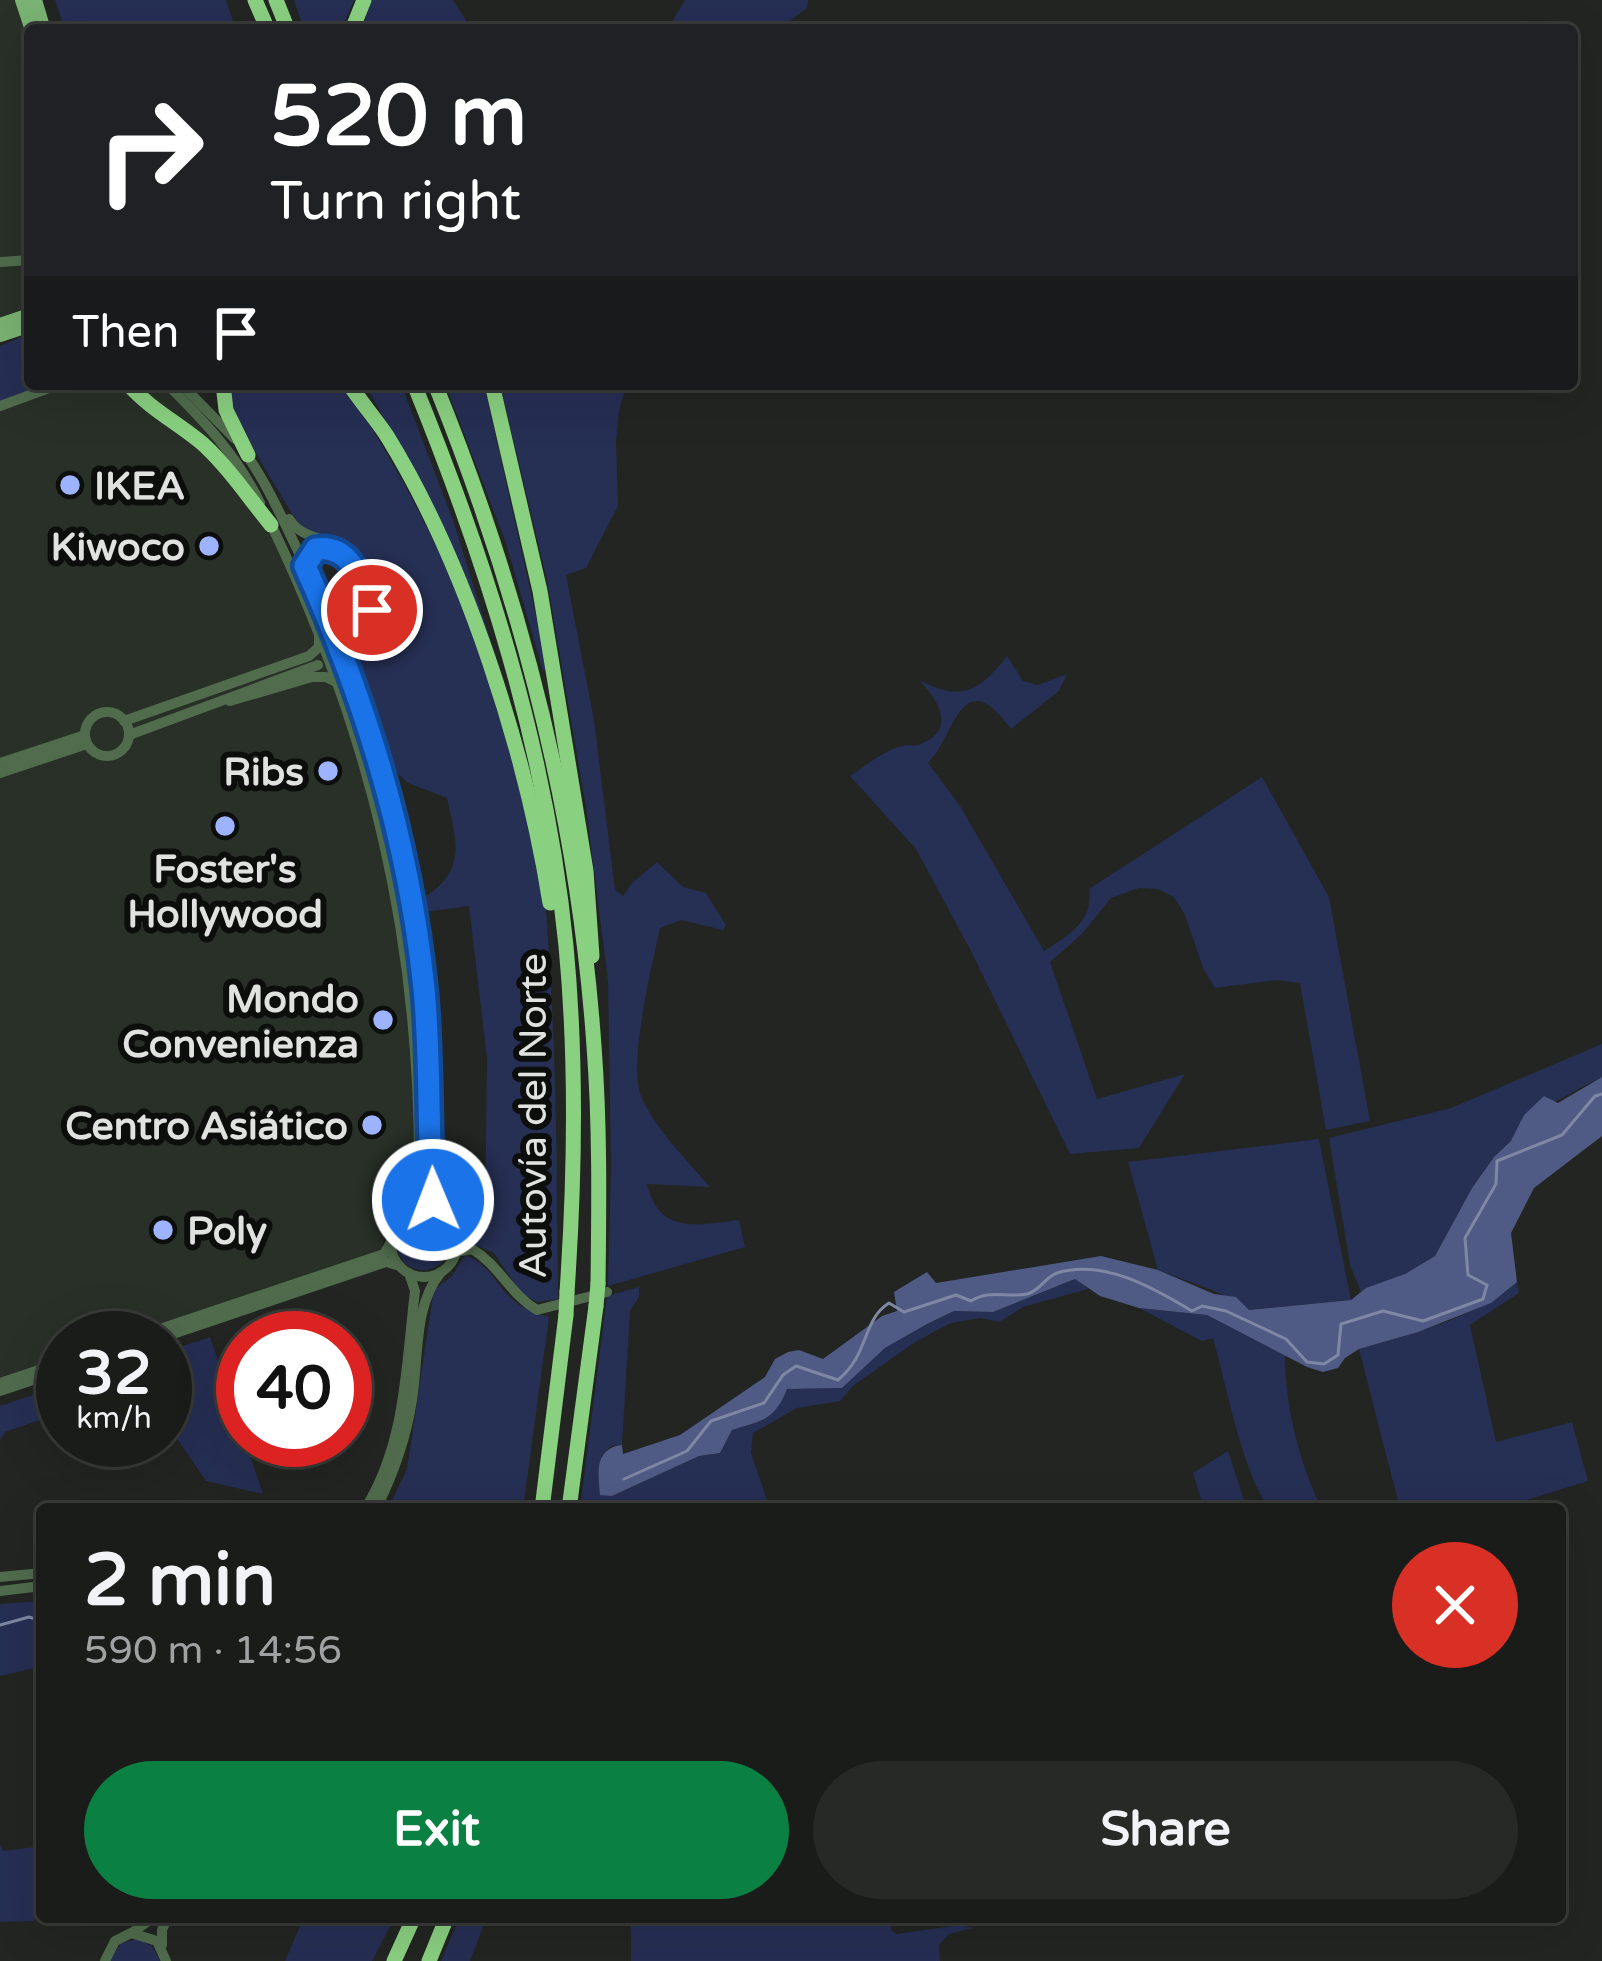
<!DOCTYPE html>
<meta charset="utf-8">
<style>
body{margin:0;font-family:"Varela Round",sans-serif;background:#272926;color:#f1f3f6;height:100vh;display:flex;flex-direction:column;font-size:45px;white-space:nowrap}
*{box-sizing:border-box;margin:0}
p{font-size:39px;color:#9fa1a2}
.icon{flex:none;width:66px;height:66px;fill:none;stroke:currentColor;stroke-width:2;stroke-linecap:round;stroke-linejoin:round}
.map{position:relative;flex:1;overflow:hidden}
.drawer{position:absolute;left:36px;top:1503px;width:1530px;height:420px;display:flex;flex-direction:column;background:#1a1c19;border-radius:12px;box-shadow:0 12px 48px #0002,0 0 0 3px #383a38}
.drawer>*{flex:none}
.guide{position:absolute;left:24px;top:24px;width:1554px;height:366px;border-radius:12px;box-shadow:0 12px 48px #0002,0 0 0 3px #383a38;background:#202124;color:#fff;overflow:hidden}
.speed{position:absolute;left:36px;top:1311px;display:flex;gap:24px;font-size:60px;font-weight:700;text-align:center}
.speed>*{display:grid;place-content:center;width:156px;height:156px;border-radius:50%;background:#1a1c19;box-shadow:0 12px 48px #0002,0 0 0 3px #383a38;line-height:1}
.speed small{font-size:30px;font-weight:400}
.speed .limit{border:18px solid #d22;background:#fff;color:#111}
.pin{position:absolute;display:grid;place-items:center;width:102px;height:102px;color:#fff;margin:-51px;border:6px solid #fff;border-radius:50%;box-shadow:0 3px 12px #0007}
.me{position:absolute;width:132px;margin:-66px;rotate:359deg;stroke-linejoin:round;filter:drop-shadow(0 0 9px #0008)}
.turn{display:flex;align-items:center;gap:42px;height:252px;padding:0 48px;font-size:54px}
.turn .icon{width:156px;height:156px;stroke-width:2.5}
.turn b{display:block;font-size:84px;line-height:102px}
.then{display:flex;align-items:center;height:114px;padding:0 48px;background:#0003;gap:24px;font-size:45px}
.round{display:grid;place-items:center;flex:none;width:126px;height:126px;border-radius:63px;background:#272926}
.summary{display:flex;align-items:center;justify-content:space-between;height:204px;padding:0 48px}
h1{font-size:72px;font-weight:700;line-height:90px}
.primary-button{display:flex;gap:24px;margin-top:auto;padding:24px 48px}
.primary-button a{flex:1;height:138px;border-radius:72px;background:#0b8043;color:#fff;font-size:48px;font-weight:700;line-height:138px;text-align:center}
.primary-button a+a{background:#272926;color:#f1f3f6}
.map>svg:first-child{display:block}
.built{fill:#283027}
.green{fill:#262f54}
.forest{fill:#4f5b85}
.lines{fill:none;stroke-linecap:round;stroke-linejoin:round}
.stream{stroke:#7e87a4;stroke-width:3}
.minor{stroke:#506c4d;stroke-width:10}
.major{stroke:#7ab373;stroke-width:14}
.highway{stroke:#8ad081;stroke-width:15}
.highway-bridge{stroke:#8ad081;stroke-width:15}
.route-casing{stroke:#114b97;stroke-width:30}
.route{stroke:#1a73e8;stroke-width:21}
.poi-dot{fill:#9eb3fd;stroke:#0c0e0c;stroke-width:4.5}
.labels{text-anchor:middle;stroke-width:12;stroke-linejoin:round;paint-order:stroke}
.poi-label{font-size:39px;font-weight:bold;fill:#e0e2df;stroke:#0c0e0c;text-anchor:end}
.street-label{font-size:39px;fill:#e0e2df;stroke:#0c0e0c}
</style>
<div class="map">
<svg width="1602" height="1961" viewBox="0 0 1602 1961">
<rect width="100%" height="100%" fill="#222521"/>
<g class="built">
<path d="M 0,0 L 22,0 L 30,30 L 30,315 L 0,324 Z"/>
<path d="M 52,384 L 167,384 L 242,468 L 354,725 L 411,990 L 415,1200 L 388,1222 L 381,1249 L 332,1271 L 132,1338 L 63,1338 L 63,1361 L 0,1382 L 0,402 Z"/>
</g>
<g class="green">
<path d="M 55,0 L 226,0 L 236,30 L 65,30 Z"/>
<path d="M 294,0 L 354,0 L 341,30 L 304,30 Z"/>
<path d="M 371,0 L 453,0 L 472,30 L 362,30 Z"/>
<path d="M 685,0 L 808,0 L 807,8 L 778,30 L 667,30 Z"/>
<path d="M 30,333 L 30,384 L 52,384 L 0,402 L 0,346 Z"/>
<path d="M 230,384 L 342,384 C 446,532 513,711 543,889 C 549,921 548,956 551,989 C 557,1093 557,1196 558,1299 L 537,1302 L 521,1293 L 494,1253 L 464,1240 L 485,1230 L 487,1059 L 469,906 L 424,912 L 421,899 C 467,872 457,844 447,798 L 408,783 L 396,772 L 354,662 L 374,649 L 383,620 L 359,557 L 338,539 L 301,529 C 285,499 226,414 230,384 Z"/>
<path d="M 365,384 L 401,384 L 453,520 L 500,671 C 461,572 418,477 365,384 Z"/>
<path d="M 445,384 L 484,384 L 548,669 L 543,671 L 506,543 Z"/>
<path d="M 500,384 L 627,384 L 619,410 L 616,443 L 618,506 L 586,568 L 566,575 L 594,720 L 615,890 L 623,896 L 632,883 L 657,862 L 683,887 L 706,893 L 726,925 L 723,930 L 681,920 L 660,928 C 652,966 628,1063 641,1096 C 655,1129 687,1160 710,1187 L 647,1184 C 659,1235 697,1225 739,1220 L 745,1247 L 608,1286 L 611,1168 L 608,981 L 586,807 L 547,580 Z"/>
<path d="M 1007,656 L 1023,681 L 1038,685 L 1067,674 L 1059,691 L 1011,729 C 961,661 956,735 928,763 L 960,806 L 1044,951 C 1069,935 1093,922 1089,889 L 1262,777 L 1329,897 L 1370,1121 L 1326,1130 L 1300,983 L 1276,980 L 1215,988 L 1203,968 L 1185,915 L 1174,897 L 1158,889 L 1139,888 L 1111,898 L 1082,934 L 1050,962 L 1097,1099 L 1185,1074 L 1139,1148 L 1070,1154 L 972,953 L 916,849 L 850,776 C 864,767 886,749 902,746 C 908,744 915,747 921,744 C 958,729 937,699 919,680 C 961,702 979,692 1007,656 Z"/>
<path d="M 1602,1044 L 1602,1077 C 1575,1090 1553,1105 1524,1115 L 1512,1141 L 1494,1157 L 1472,1188 L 1435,1256 L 1405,1274 L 1361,1292 L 1350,1265 L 1329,1138 L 1451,1108 Z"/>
<path d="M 1319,1139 L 1351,1300 L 1249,1310 C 1233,1295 1181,1279 1158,1270 L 1128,1162 Z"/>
<circle cx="423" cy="1244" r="26"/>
<path d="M 465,1255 C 503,1270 494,1304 549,1317 L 523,1509 L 388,1509 L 407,1469 L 434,1289 L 451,1277 Z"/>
<path d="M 1076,1279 L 1088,1289 L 1023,1307 L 999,1322 L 981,1318 L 951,1323 L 915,1342 L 853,1386 L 840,1401 L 797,1408 L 753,1433 L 751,1453 L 770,1509 L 580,1509 L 607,1296 L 639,1287 L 639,1297 L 630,1311 L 622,1445 L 611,1446 L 601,1456 L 612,1496 L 699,1456 L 720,1453 L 732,1430 L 761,1421 L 787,1389 L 842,1388 L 885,1348 L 927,1324 L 954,1311 L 993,1312 Z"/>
<path d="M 1517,1282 L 1519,1293 L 1470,1325 L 1496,1442 L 1572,1422 L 1588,1481 L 1497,1509 L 1400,1509 L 1359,1349 C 1414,1333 1472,1319 1517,1282 Z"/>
<path d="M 1139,1308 L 1207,1315 L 1285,1355 C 1285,1405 1299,1463 1322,1509 L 1270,1509 C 1244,1478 1225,1381 1213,1338 L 1202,1341 Z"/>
<path d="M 210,1337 L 263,1494 L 206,1481 L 165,1421 L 165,1352 Z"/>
<path d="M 63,1385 L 63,1412 L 5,1432 L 0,1440 L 0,1406 Z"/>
<path d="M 1228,1451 L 1247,1509 L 1204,1509 L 1193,1473 Z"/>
<path d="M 42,1601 L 42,1666 L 0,1676 L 0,1604 Z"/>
<path d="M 0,1845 L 3,1851 L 42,1846 L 42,1903 L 33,1921 L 0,1922 Z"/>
<path d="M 304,1917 L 395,1917 L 372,1961 L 285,1961 Z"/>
<path d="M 460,1917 L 487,1917 L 470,1961 L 441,1961 Z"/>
<path d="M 631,1917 L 892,1917 L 891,1930 L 896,1934 L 960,1925 L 973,1928 L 949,1934 L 939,1945 L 940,1961 L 631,1961 Z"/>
<path d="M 137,1939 L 152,1946 L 160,1961 L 110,1961 L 121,1943 Z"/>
</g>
<path class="forest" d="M 1602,1077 L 1602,1136 L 1534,1188 L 1511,1233 L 1517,1282 L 1491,1303 L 1418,1332 L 1359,1349 L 1345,1358 L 1338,1368 L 1323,1372 L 1307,1367 L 1207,1315 L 1139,1308 L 1100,1296 L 1075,1279 L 993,1312 L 954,1311 L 927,1324 L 885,1348 L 842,1388 L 787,1389 C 775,1420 762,1421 732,1430 L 720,1453 L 699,1456 L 612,1496 L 600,1495 C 598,1474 594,1448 622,1445 L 623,1454 L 680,1435 L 765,1377 L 775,1359 L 788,1352 L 799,1350 L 823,1359 L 882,1316 L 897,1311 L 894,1292 L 927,1272 L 936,1283 L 1101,1256 L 1158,1270 L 1214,1294 L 1236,1297 L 1249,1310 L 1351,1300 L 1366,1288 L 1405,1274 L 1435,1256 L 1472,1188 L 1494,1157 L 1511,1141 L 1524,1115 L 1544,1096 L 1558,1103 Z"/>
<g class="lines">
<g class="stream">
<path d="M 624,1479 L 687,1451 L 711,1421 L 764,1403 L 783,1375 L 796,1366 L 838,1380 C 870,1353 862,1320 889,1303 L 904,1312 L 956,1295 L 971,1301 C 989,1289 1007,1298 1027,1294 C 1040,1291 1045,1277 1057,1273 C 1104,1259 1154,1288 1192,1311 L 1202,1306 L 1226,1311 L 1286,1339 L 1307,1362 L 1324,1364 L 1338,1355 L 1341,1324 L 1383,1311 L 1423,1321 L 1483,1299 L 1487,1285 L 1468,1275 L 1465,1238 L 1496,1184 L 1497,1161 L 1562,1135 L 1595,1096 L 1602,1094"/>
<path d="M 457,1509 L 467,1509"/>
<path d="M 0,1625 L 29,1617 L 42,1621"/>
</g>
<g class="minor">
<path d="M 0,262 L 30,260"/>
<path d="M 167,384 C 204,421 237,455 260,503"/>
<path d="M 181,384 L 235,439"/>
<path d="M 0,406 L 60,384"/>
<path d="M 246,454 C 267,484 282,518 298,551 C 365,688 409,838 424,989 C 431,1060 427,1130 433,1200 L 444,1217"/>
<path d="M 289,519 C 302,539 320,535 337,547 C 366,567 388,631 353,653"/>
<path d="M 269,520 C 371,732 421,940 419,1176 C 419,1188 415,1200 414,1212"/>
<path d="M 305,566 L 316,549 L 333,550"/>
<path d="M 230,701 L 312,677 L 326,677 L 338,683"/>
<circle cx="107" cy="734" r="22"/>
<path d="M 124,721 L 309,656 L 319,647 L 319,633"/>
<path d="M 129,735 L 318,665"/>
<path d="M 0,763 L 85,735"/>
<path d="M 0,773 L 87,744"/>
<circle cx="424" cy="1244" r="33"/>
<path d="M 456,1252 L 472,1249 C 499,1265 510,1294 537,1310 L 607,1292"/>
<path d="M 133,1338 L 384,1254 L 391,1242"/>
<path d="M 161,1338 L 386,1262 L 400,1266"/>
<path d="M 0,1383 L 63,1362"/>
<path d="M 0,1391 L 63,1370"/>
<path d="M 365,1509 C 406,1444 406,1365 415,1291 L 409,1273"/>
<path d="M 376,1509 C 394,1473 406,1440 412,1400 C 419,1358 413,1306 441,1272"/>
<path d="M 0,1577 L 42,1573"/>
<path d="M 0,1591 L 42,1586"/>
<path d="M 133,1932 L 154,1917"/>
<path d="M 162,1945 L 162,1930 L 168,1917"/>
<path d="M 105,1961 L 115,1941 L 131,1933 L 157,1941 L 166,1961"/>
</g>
<g class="major">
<path d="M 22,0 L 32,30"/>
<path d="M 35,0 L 44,30"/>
<path d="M 0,325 L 30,315"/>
<path d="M 0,335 L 30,325"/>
</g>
<g class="highway">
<path d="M 255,0 L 268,30"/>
<path d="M 276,0 L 288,30"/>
<path d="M 352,30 L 364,0"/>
<path d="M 128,384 C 150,409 178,423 203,444 C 229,468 249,498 271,525"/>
<path d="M 223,384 L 226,410 L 248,455"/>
<path d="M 349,384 C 361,402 375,418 387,436 C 467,566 526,753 550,903"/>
<path d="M 414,384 C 487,563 547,752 566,946 C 577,1061 575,1176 567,1292"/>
<path d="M 435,384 C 521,596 578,817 594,1046 C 600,1125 599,1204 598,1284"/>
<path d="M 492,384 L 540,591 L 586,871 L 592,956"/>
<path d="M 542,1509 L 566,1315"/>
<path d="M 569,1509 L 596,1306"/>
<path d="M 394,1961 L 414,1917"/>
<path d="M 429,1961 L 447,1917"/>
</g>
<g class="highway-bridge">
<path d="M 596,1306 L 598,1284"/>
<path d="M 566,1315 L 567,1292"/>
</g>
</g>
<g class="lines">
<defs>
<path id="route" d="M 372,610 C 361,582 352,544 316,549 L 305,566 C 366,701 409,842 424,989 C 431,1059 427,1130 433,1200"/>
</defs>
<use href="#route" class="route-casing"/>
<use href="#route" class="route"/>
</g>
<g class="poi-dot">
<circle cx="70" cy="485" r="12"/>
<circle cx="209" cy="546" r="12"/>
<circle cx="328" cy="771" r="12"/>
<circle cx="225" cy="826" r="12"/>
<circle cx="383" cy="1020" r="12"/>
<circle cx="372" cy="1125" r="12"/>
<circle cx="163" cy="1230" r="12"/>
</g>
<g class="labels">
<g class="poi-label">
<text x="94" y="499" text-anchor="start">IKEA</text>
<text x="185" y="560">Kiwoco</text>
<text x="304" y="785">Ribs</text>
<text x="225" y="882" text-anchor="middle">Foster's<tspan x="225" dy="45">Hollywood</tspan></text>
<text x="359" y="1012">Mondo<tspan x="359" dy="45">Convenienza</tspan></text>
<text x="348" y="1139">Centro Asiático</text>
<text x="187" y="1244" text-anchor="start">Poly</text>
</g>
<g class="street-label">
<text transform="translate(532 1116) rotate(-90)" y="14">Autovía del Norte</text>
</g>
</g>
</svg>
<div class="speed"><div>32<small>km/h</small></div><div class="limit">40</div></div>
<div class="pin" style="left:372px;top:610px;background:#d93025"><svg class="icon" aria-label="arrive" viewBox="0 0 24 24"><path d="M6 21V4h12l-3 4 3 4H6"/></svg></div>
<svg class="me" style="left:433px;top:1200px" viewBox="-20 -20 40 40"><circle r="17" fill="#1a73e8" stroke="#fff" stroke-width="3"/><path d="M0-11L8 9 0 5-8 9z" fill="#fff"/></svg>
<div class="guide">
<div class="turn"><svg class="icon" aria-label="right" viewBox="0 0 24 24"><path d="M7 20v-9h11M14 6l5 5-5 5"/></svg><div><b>520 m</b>Turn right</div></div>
<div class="then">Then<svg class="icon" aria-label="arrive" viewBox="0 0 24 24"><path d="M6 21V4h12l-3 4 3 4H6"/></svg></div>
</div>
<section class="drawer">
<div class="summary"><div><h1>2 min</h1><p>590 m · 14:56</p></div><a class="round" style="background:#d93025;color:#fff"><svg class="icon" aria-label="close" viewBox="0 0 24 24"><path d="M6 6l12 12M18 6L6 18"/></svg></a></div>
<div class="primary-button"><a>Exit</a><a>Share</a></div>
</section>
</div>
